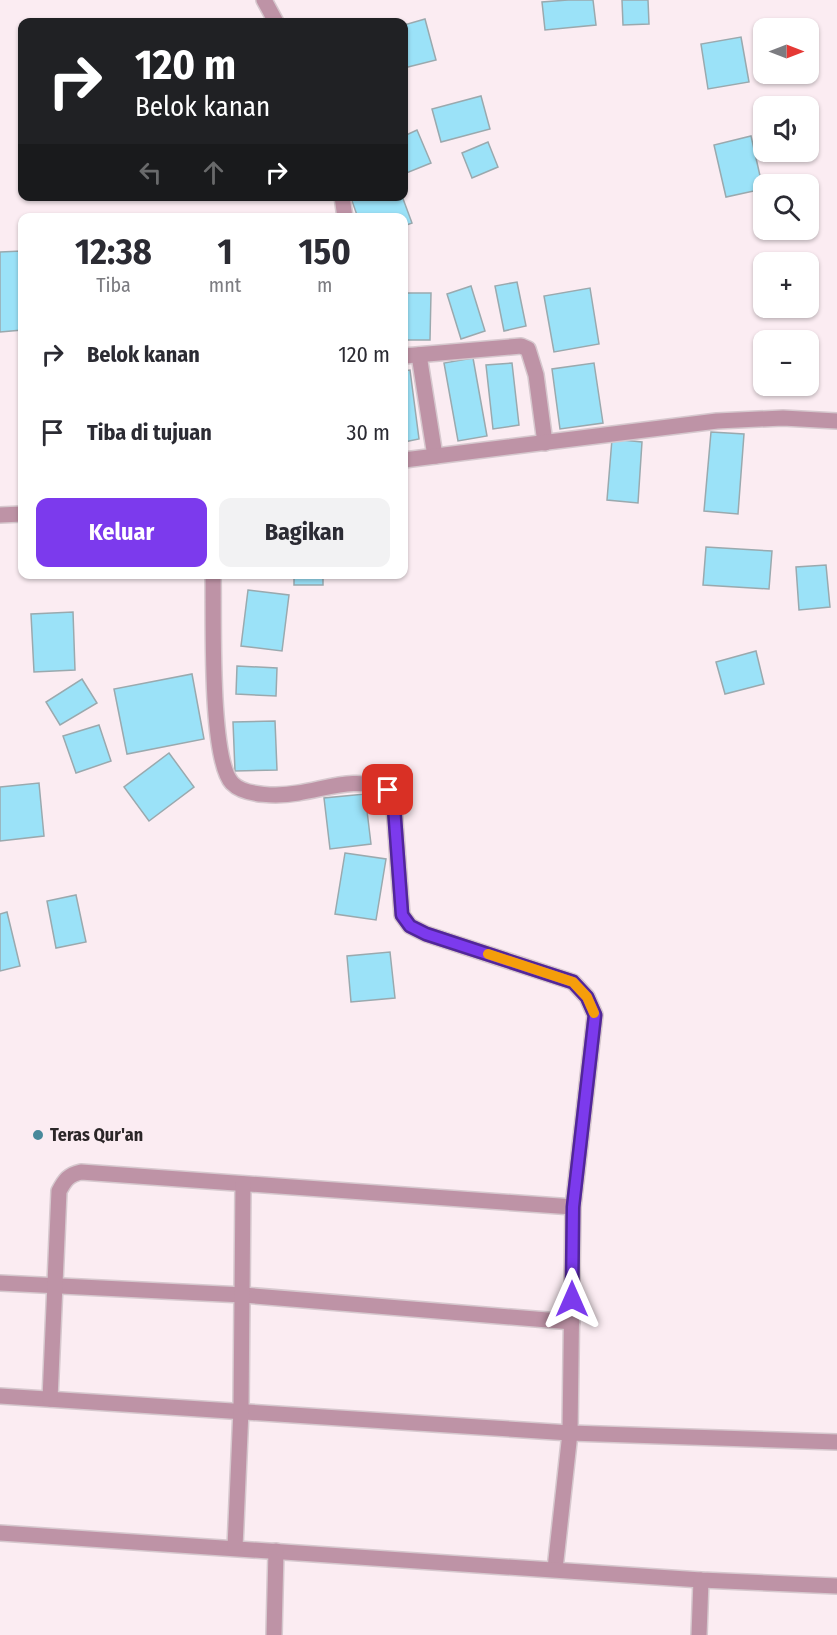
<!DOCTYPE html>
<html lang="id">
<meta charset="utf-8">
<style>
body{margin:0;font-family:"Fira Sans Condensed",sans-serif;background:#f2f2f3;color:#2b2b33;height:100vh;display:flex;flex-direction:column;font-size:22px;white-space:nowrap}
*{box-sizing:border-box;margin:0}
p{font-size:20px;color:#7c7c81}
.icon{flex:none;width:33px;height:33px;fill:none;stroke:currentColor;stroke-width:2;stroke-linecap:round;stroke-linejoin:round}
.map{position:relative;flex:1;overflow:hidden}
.details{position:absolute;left:18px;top:213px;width:390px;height:366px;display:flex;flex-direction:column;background:#fff;border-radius:12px;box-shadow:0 2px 4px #0004}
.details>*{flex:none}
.hud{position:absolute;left:18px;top:18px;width:390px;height:183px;border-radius:12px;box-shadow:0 2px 4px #0004;background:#202124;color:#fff;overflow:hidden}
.needle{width:39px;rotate:90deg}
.tools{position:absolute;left:753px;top:18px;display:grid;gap:12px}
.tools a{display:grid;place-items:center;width:66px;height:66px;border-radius:12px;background:#fff;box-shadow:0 2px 4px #0004;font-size:30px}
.pin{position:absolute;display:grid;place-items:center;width:51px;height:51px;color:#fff;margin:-26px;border-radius:12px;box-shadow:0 3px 9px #0006}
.me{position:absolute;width:66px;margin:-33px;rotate:0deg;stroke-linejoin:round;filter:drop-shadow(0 0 4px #0008)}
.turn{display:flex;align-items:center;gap:21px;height:126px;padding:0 18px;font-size:27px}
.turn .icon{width:78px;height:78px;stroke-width:2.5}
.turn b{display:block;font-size:42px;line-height:51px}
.lanes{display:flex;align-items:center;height:57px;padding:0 18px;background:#0003;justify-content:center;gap:30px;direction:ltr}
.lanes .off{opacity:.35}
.eta{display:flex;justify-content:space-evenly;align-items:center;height:102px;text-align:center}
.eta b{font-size:36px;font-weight:700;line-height:42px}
.action{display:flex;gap:12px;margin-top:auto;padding:12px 18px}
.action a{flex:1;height:69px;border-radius:12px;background:#7c3aed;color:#fff;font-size:24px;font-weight:700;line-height:69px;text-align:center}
.action a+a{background:#f2f2f3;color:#2b2b33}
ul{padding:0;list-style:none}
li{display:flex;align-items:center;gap:18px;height:78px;padding:0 18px}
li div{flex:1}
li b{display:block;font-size:22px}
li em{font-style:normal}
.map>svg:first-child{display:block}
.building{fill:#9be2f8;stroke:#9aa9ae;stroke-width:1.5}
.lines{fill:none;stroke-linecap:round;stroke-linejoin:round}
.minor-casing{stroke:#d6c8ce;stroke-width:18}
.minor{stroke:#be93a6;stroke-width:15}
.route-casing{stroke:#51269a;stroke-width:15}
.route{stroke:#7c3aed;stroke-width:10}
.slow{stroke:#f59e0b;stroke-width:10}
.poi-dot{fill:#48899b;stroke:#fbecf2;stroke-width:2}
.labels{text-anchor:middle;stroke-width:6;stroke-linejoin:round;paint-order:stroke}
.poi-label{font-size:18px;font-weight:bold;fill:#2b2628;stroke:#fbecf2;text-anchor:start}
</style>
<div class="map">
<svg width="837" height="1635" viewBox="0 0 837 1635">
<rect width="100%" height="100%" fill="#fbecf2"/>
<g class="building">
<path d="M 568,0 L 593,0 L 596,25 L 545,30 L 542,2 Z"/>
<path d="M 622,0 L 648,0 L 649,24 L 623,25 Z"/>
<path d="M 425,19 L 436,60 L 404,68 L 404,25 Z"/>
<path d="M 741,37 L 749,82 L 708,89 L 701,44 Z"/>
<path d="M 481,96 L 490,129 L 441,142 L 432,109 Z"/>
<path d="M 417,130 L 431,163 L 404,174 L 404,136 Z"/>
<path d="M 751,136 L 763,189 L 726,197 L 714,145 Z"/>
<path d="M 488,142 L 498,167 L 472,178 L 462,153 Z"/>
<path d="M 355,196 L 402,196 L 412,223 L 404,226 L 404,218 L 358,218 L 351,198 Z"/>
<path d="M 22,251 L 22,330 L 0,332 L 0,252 Z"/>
<path d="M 517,282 L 526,326 L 504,331 L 495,286 Z"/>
<path d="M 471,286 L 485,331 L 461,339 L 447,294 Z"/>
<path d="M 590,288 L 599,344 L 554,352 L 544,296 Z"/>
<path d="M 404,293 L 431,293 L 430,340 L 404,340 Z"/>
<path d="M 473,358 L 487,436 L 458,441 L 444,363 Z"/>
<path d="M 512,363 L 519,425 L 493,429 L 486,365 Z"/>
<path d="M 594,363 L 603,423 L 560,429 L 552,369 Z"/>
<path d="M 410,370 L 419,439 L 404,442 L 404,371 Z"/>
<path d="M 711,432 L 744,434 L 738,514 L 704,511 Z"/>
<path d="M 612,439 L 642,442 L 638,503 L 607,500 Z"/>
<path d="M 706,547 L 772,551 L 769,589 L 703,585 Z"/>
<path d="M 826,565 L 830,607 L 799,610 L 796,567 Z"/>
<rect x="294" y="574" width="29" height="11"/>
<path d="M 248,590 L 289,595 L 282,651 L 241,646 Z"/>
<path d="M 73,612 L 75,670 L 34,672 L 31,614 Z"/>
<path d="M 756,651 L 764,684 L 725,694 L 716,662 Z"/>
<path d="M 237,666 L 277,668 L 276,696 L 236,694 Z"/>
<path d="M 192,674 L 204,739 L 127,754 L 114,689 Z"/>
<path d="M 82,679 L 97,703 L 60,725 L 46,702 Z"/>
<path d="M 275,721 L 277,770 L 235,771 L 233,722 Z"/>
<path d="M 99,725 L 111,761 L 76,773 L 63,736 Z"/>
<path d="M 169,753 L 194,787 L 149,821 L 124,787 Z"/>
<path d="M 39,783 L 44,836 L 0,841 L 0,787 Z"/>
<path d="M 365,794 L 371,844 L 330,849 L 324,798 Z"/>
<path d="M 345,853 L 386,859 L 376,920 L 335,914 Z"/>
<path d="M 76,895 L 86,942 L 56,948 L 47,901 Z"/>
<path d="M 7,912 L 20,966 L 0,971 L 0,914 Z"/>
<path d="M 390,952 L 395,998 L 351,1002 L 347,956 Z"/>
</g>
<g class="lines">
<defs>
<g id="minor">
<path d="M 264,0 L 276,22"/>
<path d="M 342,196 L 345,218"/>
<path d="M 419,355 L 435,456"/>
<path d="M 404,356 L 521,346 L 528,349 L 536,375 L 545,443"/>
<path d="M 404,460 L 717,421 L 783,418 L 837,421"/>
<path d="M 0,515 L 22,514"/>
<path d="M 213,574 C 214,614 209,758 232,783 C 245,797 281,796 298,793 C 330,788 356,776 388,790 L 394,807 L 402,915 L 410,926 L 426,934 L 573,982 L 587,997 L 595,1015 L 573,1207 L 570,1433 L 555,1569"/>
<path d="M 0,1283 L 243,1295 L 572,1322"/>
<path d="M 0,1396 L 570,1433 L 837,1442"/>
<path d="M 50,1399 L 59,1191 C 65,1180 68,1175 81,1172 L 573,1207"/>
<path d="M 0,1533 L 701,1580 L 837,1586"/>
<path d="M 235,1547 L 241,1410 L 243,1184"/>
<path d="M 274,1635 L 276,1551"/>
<path d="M 699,1635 L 701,1580"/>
</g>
</defs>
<use href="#minor" class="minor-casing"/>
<use href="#minor" class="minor"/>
</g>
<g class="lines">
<defs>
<path id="route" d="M 388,790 L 394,807 L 402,915 L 410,926 L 426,934 L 573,982 L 587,997 L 595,1015 L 573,1207 L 572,1299"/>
</defs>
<use href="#route" class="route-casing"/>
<use href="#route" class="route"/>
<path class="slow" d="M 488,954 L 573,982 L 587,997 L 594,1013"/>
</g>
<circle class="poi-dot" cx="38" cy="1135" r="6"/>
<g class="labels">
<g class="poi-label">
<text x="50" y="1141">Teras Qur'an</text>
</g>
</g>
</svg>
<div class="tools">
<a><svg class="needle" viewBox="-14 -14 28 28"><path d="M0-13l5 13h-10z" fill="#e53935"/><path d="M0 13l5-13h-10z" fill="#7c7c81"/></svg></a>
<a><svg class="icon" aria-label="sound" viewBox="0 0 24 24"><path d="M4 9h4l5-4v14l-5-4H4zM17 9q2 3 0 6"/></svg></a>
<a><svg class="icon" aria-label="search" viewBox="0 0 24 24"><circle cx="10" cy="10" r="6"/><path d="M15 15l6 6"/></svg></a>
<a>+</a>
<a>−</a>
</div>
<div class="pin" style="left:388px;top:790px;background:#d93025"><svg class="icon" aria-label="arrive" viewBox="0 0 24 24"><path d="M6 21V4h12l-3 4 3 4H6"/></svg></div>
<svg class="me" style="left:572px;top:1299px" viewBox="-20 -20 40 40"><path d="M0-17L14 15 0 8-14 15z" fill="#7c3aed" stroke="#fff" stroke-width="4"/></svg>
<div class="hud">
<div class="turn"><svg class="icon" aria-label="right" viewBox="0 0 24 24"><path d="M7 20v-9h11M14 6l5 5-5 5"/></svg><div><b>120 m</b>Belok kanan</div></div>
<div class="lanes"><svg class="icon off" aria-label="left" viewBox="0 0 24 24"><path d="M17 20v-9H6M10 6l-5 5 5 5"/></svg><svg class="icon off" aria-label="ahead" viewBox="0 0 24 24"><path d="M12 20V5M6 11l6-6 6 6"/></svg><svg class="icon" aria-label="right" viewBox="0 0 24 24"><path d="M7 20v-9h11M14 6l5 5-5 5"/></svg></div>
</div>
<section class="details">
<div class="eta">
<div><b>12:38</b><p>Tiba</p></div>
<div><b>1</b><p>mnt</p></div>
<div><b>150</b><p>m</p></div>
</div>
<ul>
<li><svg class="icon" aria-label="right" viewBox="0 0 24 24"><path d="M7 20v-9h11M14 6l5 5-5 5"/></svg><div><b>Belok kanan</b></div><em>120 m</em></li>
<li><svg class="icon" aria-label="arrive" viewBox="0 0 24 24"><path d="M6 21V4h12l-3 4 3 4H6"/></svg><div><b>Tiba di tujuan</b></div><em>30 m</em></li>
</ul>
<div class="action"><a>Keluar</a><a>Bagikan</a></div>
</section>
</div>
